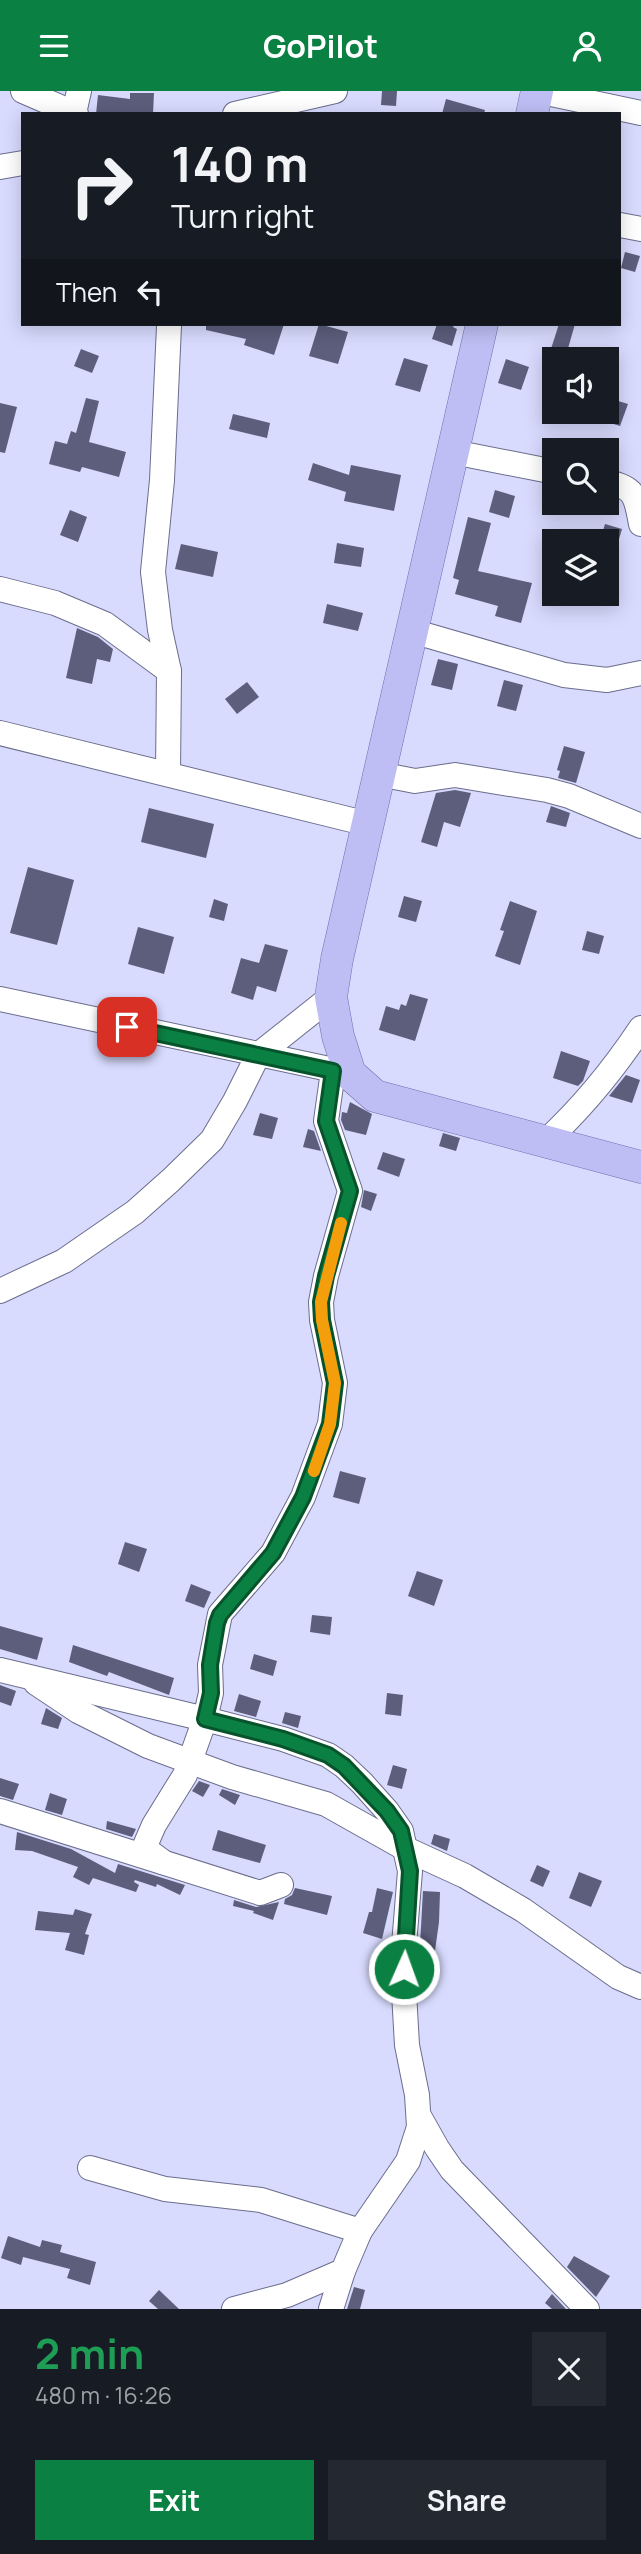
<!DOCTYPE html>
<meta charset="utf-8">
<style>
body{margin:0;font-family:Manrope,sans-serif;background:#242831;color:#f1f3f6;height:100vh;display:flex;flex-direction:column;font-size:26px;white-space:nowrap}
*{box-sizing:border-box;margin:0}
p{font-size:23px;color:#9ea1a6}
.icon{flex:none;width:38px;height:38px;fill:none;stroke:currentColor;stroke-width:2;stroke-linecap:round;stroke-linejoin:round}
.map{position:relative;height:2218px;overflow:hidden}
.sheet{display:flex;flex-direction:column;background:#171b24;flex:1}
.sheet>*{flex:none}
.guide{position:absolute;left:21px;top:21px;width:600px;height:214px;border-radius:0px;box-shadow:0 4px 18px #0003;background:#171b24;color:#f1f3f6;overflow:hidden}
.fabs{position:absolute;left:542px;top:256px;display:grid;gap:14px}
.fabs a{display:grid;place-items:center;width:77px;height:77px;border-radius:0px;background:#171b24;box-shadow:0 4px 18px #0003;font-size:35px}
.pin{position:absolute;display:grid;place-items:center;width:60px;height:60px;color:#fff;margin:-30px;border-radius:14px;box-shadow:0 4px 10px #0006}
.me{position:absolute;width:77px;margin:-38px;rotate:2deg;stroke-linejoin:round;filter:drop-shadow(0 0 5px #0008)}
.turn{display:flex;align-items:center;gap:24px;height:147px;padding:0 35px;font-size:32px}
.turn .icon{width:91px;height:91px;stroke-width:2.5}
.turn b{display:block;font-size:49px;line-height:60px}
.then{display:flex;align-items:center;height:66px;padding:0 35px;background:#0003;gap:14px;font-size:26px}
.round{display:grid;place-items:center;flex:none;width:74px;height:74px;border-radius:0px;background:#242831}
.head{display:flex;align-items:center;justify-content:space-between;height:119px;padding:0 35px}
h1{font-size:42px;font-weight:700;line-height:52px;color:#1e9e55}
.primary-button{display:flex;gap:14px;margin-top:auto;padding:14px 35px}
.primary-button a{flex:1;height:80px;border-radius:0px;background:#0b8043;color:#fff;font-size:28px;font-weight:700;line-height:80px;text-align:center}
.primary-button a+a{background:#242831;color:#f1f3f6}
header{display:flex;justify-content:space-between;align-items:center;height:91px;padding:0 35px;background:#0b8043;color:#fff;font-size:32px;font-weight:700}
.map>svg:first-child{display:block}
.building{fill:#5c5e7c}
.lines{fill:none;stroke-linecap:round;stroke-linejoin:round}
.minor-casing{stroke:#6b6d8c;stroke-width:26}
.major-casing{stroke:#6e6faf;stroke-width:33}
.minor{stroke:#fff;stroke-width:24}
.major{stroke:#bebef5;stroke-width:32}
.route-casing{stroke:#07532c;stroke-width:18}
.route{stroke:#0b8043;stroke-width:12}
.slow{stroke:#f59e0b;stroke-width:12}
</style>
<header><svg class="icon" aria-label="menu" viewBox="0 0 24 24"><path d="M4 6h16M4 12h16M4 18h16"/></svg>GoPilot<svg class="icon" aria-label="person" viewBox="0 0 24 24"><circle cx="12" cy="8" r="4"/><path d="M4 21q1-7 8-7t8 7"/></svg></header>
<div class="map">
<svg width="641" height="2218" viewBox="0 0 641 2218">
<rect width="100%" height="100%" fill="#d8dbfe"/>
<g class="building">
<path d="M 382,0 L 397,0 L 396,15 L 381,14 Z"/>
<path d="M 130,2 L 154,2 L 153,23 L 96,23 L 98,4 L 130,8 Z"/>
<path d="M 446,8 L 485,19 L 484,23 L 442,23 Z"/>
<path d="M 625,161 L 640,165 L 635,181 L 621,177 Z"/>
<path d="M 206,233 L 284,233 L 274,264 L 244,254 L 246,248 L 206,239 Z"/>
<path d="M 319,233 L 348,241 L 338,273 L 309,265 Z"/>
<path d="M 437,233 L 454,233 L 453,236 L 457,238 L 452,255 L 432,248 Z"/>
<path d="M 559,233 L 575,233 L 565,268 L 549,264 Z"/>
<path d="M 81,258 L 99,265 L 92,282 L 74,275 Z"/>
<path d="M 404,267 L 428,274 L 420,301 L 395,294 Z"/>
<path d="M 506,268 L 529,276 L 521,299 L 498,292 Z"/>
<path d="M 86,307 L 99,310 L 89,351 L 126,361 L 119,386 L 82,376 L 80,381 L 49,373 L 55,350 L 67,353 L 71,340 L 76,342 Z"/>
<path d="M 615,309 L 628,313 L 620,335 L 607,331 Z"/>
<path d="M 0,312 L 17,316 L 5,362 L 0,361 Z"/>
<path d="M 233,323 L 270,332 L 267,347 L 229,338 Z"/>
<path d="M 313,372 L 349,384 L 351,374 L 401,384 L 394,420 L 344,410 L 346,401 L 308,389 Z"/>
<path d="M 495,399 L 515,405 L 509,427 L 489,421 Z"/>
<path d="M 70,419 L 87,426 L 78,451 L 60,444 Z"/>
<path d="M 468,426 L 491,432 L 478,480 L 532,492 L 521,532 L 495,525 L 498,515 L 455,503 L 459,489 L 453,487 Z"/>
<path d="M 605,433 L 622,438 L 617,455 L 607,452 L 607,450 L 600,450 Z"/>
<path d="M 337,452 L 364,457 L 361,476 L 334,472 Z"/>
<path d="M 181,453 L 218,461 L 213,486 L 175,478 Z"/>
<path d="M 327,513 L 363,522 L 358,540 L 323,532 Z"/>
<path d="M 77,537 L 98,546 L 113,558 L 110,571 L 97,568 L 92,593 L 66,587 Z"/>
<path d="M 438,568 L 458,573 L 452,599 L 431,594 Z"/>
<path d="M 504,589 L 523,594 L 516,620 L 497,615 Z"/>
<path d="M 247,591 L 259,606 L 237,623 L 225,608 Z"/>
<path d="M 564,655 L 585,661 L 576,692 L 558,687 L 560,680 L 557,679 Z"/>
<path d="M 455,699 L 471,702 L 460,736 L 444,731 L 437,756 L 421,751 L 436,702 Z"/>
<path d="M 551,715 L 570,722 L 566,736 L 546,731 Z"/>
<path d="M 149,717 L 214,733 L 206,767 L 141,751 Z"/>
<path d="M 28,776 L 74,789 L 57,854 L 10,842 Z"/>
<path d="M 404,805 L 422,810 L 416,831 L 398,826 Z"/>
<path d="M 214,808 L 228,813 L 224,830 L 209,826 Z"/>
<path d="M 510,810 L 537,820 L 520,874 L 495,865 L 504,840 L 500,839 Z"/>
<path d="M 138,836 L 174,846 L 164,883 L 128,873 Z"/>
<path d="M 587,840 L 604,845 L 599,863 L 582,859 Z"/>
<path d="M 265,853 L 288,859 L 276,901 L 257,895 L 253,909 L 231,902 L 241,867 L 259,872 Z"/>
<path d="M 410,903 L 428,908 L 415,950 L 379,939 L 386,915 L 399,919 L 401,913 L 406,915 Z"/>
<path d="M 561,960 L 590,970 L 583,990 L 578,995 L 553,987 Z"/>
<path d="M 626,984 L 640,989 L 632,1012 L 609,1005 Z"/>
<path d="M 350,1011 L 372,1023 L 366,1044 L 345,1039 L 341,1029 L 342,1021 L 347,1022 Z"/>
<path d="M 260,1022 L 278,1027 L 272,1048 L 253,1044 Z"/>
<path d="M 308,1038 L 314,1040 L 321,1060 L 303,1056 Z"/>
<path d="M 443,1042 L 460,1047 L 456,1060 L 439,1055 Z"/>
<path d="M 383,1061 L 405,1068 L 399,1086 L 377,1078 Z"/>
<path d="M 364,1099 L 377,1103 L 371,1120 L 361,1116 Z"/>
<path d="M 340,1380 L 366,1387 L 359,1413 L 333,1406 Z"/>
<path d="M 125,1451 L 147,1458 L 139,1481 L 118,1473 Z"/>
<path d="M 417,1480 L 443,1489 L 434,1515 L 408,1505 Z"/>
<path d="M 191,1493 L 211,1501 L 204,1517 L 185,1510 Z"/>
<path d="M 312,1524 L 332,1526 L 330,1544 L 310,1541 Z"/>
<path d="M 0,1535 L 43,1547 L 37,1569 L 0,1558 Z"/>
<path d="M 73,1554 L 174,1587 L 169,1604 L 109,1581 L 107,1585 L 69,1571 Z"/>
<path d="M 254,1563 L 277,1570 L 273,1585 L 250,1578 Z"/>
<path d="M 0,1594 L 16,1600 L 11,1615 L 0,1611 Z"/>
<path d="M 387,1602 L 403,1604 L 401,1625 L 385,1623 Z"/>
<path d="M 239,1603 L 261,1610 L 256,1626 L 234,1620 Z"/>
<path d="M 46,1617 L 62,1627 L 58,1638 L 41,1633 Z"/>
<path d="M 285,1621 L 301,1625 L 298,1637 L 282,1632 Z"/>
<path d="M 393,1674 L 407,1678 L 402,1698 L 387,1694 Z"/>
<path d="M 0,1687 L 19,1693 L 13,1709 L 0,1705 Z"/>
<path d="M 199,1690 L 210,1694 L 203,1706 L 192,1700 Z"/>
<path d="M 222,1698 L 240,1704 L 235,1714 L 219,1704 Z"/>
<path d="M 50,1702 L 67,1708 L 62,1724 L 45,1719 Z"/>
<path d="M 107,1730 L 136,1738 L 132,1746 L 106,1738 Z"/>
<path d="M 218,1739 L 266,1754 L 260,1772 L 212,1759 Z"/>
<path d="M 17,1741 L 71,1758 L 115,1782 L 118,1773 L 185,1794 L 180,1804 L 157,1793 L 156,1796 L 135,1789 L 134,1791 L 139,1794 L 136,1801 L 93,1787 L 89,1794 L 73,1786 L 78,1776 L 32,1760 L 15,1759 Z"/>
<path d="M 434,1743 L 450,1748 L 447,1760 L 431,1753 Z"/>
<path d="M 537,1774 L 550,1780 L 543,1796 L 530,1790 Z"/>
<path d="M 579,1781 L 602,1790 L 591,1816 L 569,1807 Z"/>
<path d="M 295,1797 L 332,1805 L 327,1824 L 284,1813 L 285,1808 L 292,1804 Z"/>
<path d="M 377,1797 L 393,1801 L 382,1848 L 363,1842 L 369,1821 L 372,1821 Z"/>
<path d="M 423,1800 L 440,1801 L 439,1831 L 433,1874 L 419,1872 Z"/>
<path d="M 234,1809 L 256,1816 L 279,1811 L 273,1829 L 253,1822 L 254,1820 L 233,1815 Z"/>
<path d="M 75,1818 L 92,1823 L 85,1843 L 89,1844 L 84,1864 L 65,1859 L 70,1842 L 35,1839 L 38,1820 L 73,1824 Z"/>
<path d="M 8,2145 L 40,2156 L 42,2149 L 62,2154 L 60,2161 L 96,2171 L 90,2194 L 67,2187 L 70,2178 L 23,2166 L 21,2174 L 1,2167 Z"/>
<path d="M 574,2165 L 610,2185 L 596,2206 L 567,2176 Z"/>
<path d="M 354,2196 L 365,2199 L 360,2218 L 347,2218 Z"/>
<path d="M 159,2199 L 179,2218 L 158,2218 L 149,2210 Z"/>
<path d="M 552,2203 L 566,2218 L 552,2218 L 545,2212 Z"/>
</g>
<g class="lines">
<defs>
<g id="minor">
<path d="M 23,0 L 76,23"/>
<path d="M 537,0 L 641,22"/>
<path d="M 74,22 L 79,0"/>
<path d="M 235,23 L 335,0"/>
<path d="M 0,76 L 23,72"/>
<path d="M 620,134 L 641,138"/>
<path d="M 453,361 L 555,381"/>
<path d="M 607,391 C 636,396 636,407 641,433"/>
<path d="M 0,498 L 55,512 L 105,533 L 169,580"/>
<path d="M 412,540 L 564,584 L 607,589 L 641,582"/>
<path d="M 0,642 L 368,733"/>
<path d="M 168,683 L 169,580 L 160,539 L 153,481 L 162,389 L 169,235"/>
<path d="M 379,683 L 415,690 L 455,684 L 547,699 L 569,705 L 641,735"/>
<path d="M 0,908 L 348,982"/>
<path d="M 546,1050 C 583,1016 613,979 641,937"/>
<path d="M 0,1200 L 64,1170 L 135,1121 L 171,1089 L 212,1049 L 235,1010 L 258,964 L 331,906"/>
<path d="M 0,1579 L 205,1628 L 283,1648 L 328,1664 L 344,1675 L 362,1692 L 387,1720 L 401,1740 L 410,1780 L 404,1854 L 404,1902 L 407,1954 L 417,2004 L 419,2036 L 408,2070 L 360,2140 L 343,2180 L 331,2218"/>
<path d="M 36,1592 L 78,1620 L 148,1655 L 232,1686 L 326,1713 L 406,1758 L 465,1785 L 523,1819 L 618,1886 L 641,1896"/>
<path d="M 0,1720 L 260,1802 L 281,1794"/>
<path d="M 163,1771 L 144,1757 L 154,1734 L 185,1684 L 205,1628 L 211,1602 L 210,1574 L 220,1523 L 273,1462 L 303,1406 L 330,1333 L 335,1292 L 322,1229 L 321,1211 L 326,1185 L 350,1100 L 326,1030 L 333,980"/>
<path d="M 419,2025 L 437,2057 L 452,2079 L 587,2218"/>
<path d="M 90,2077 L 165,2098 L 261,2109 L 360,2140"/>
<path d="M 234,2218 L 287,2204 L 343,2180"/>
</g>
<g id="major">
<path d="M 532,23 L 537,0"/>
<path d="M 482,233 L 337,868 L 331,906 L 338,945 L 350,983 L 375,1005 L 641,1076"/>
</g>
</defs>
<use href="#minor" class="minor-casing"/>
<use href="#major" class="major-casing"/>
<use href="#minor" class="minor"/>
<use href="#major" class="major"/>
</g>
<g class="lines">
<defs>
<path id="route" d="M 127,936 L 333,980 L 326,1030 L 350,1100 L 326,1185 L 321,1211 L 322,1229 L 335,1292 L 330,1333 L 303,1406 L 273,1462 L 220,1524 L 217,1532 L 210,1574 L 211,1602 L 205,1628 L 283,1648 L 328,1664 L 344,1675 L 387,1720 L 401,1740 L 410,1780 L 404,1878"/>
</defs>
<use href="#route" class="route-casing"/>
<use href="#route" class="route"/>
<path class="slow" d="M 314,1380 L 330,1333 L 335,1292 L 322,1229 L 321,1211 L 341,1132"/>
</g>
</svg>
<div class="fabs">
<a><svg class="icon" aria-label="sound" viewBox="0 0 24 24"><path d="M4 9h4l5-4v14l-5-4H4zM17 9q2 3 0 6"/></svg></a>
<a><svg class="icon" aria-label="search" viewBox="0 0 24 24"><circle cx="10" cy="10" r="6"/><path d="M15 15l6 6"/></svg></a>
<a><svg class="icon" aria-label="layers" viewBox="0 0 24 24"><path d="M12 4l9 5-9 5-9-5zM3 14l9 5 9-5"/></svg></a>
</div>
<div class="pin" style="left:127px;top:936px;background:#d93025"><svg class="icon" aria-label="arrive" viewBox="0 0 24 24"><path d="M6 21V4h12l-3 4 3 4H6"/></svg></div>
<svg class="me" style="left:404px;top:1878px" viewBox="-20 -20 40 40"><circle r="17" fill="#0b8043" stroke="#fff" stroke-width="3"/><path d="M0-11L8 9 0 5-8 9z" fill="#fff"/></svg>
<div class="guide">
<div class="turn"><svg class="icon" aria-label="right" viewBox="0 0 24 24"><path d="M7 20v-9h11M14 6l5 5-5 5"/></svg><div><b>140 m</b>Turn right</div></div>
<div class="then">Then<svg class="icon" aria-label="left" viewBox="0 0 24 24"><path d="M17 20v-9H6M10 6l-5 5 5 5"/></svg></div>
</div>
</div>
<section class="sheet">
<div class="head"><div><h1>2 min</h1><p>480 m · 16:26</p></div><a class="round"><svg class="icon" aria-label="close" viewBox="0 0 24 24"><path d="M6 6l12 12M18 6L6 18"/></svg></a></div>
<div class="primary-button"><a>Exit</a><a>Share</a></div>
</section>
